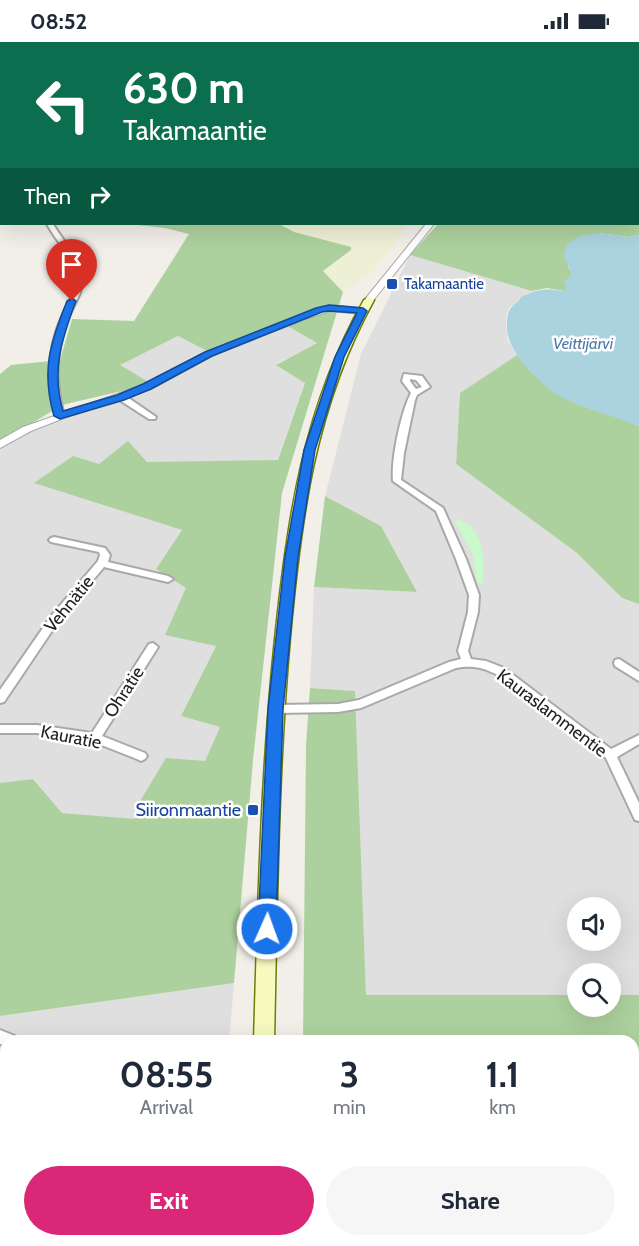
<!DOCTYPE html>
<meta charset="utf-8">
<style>
body{margin:0;font-family:Cabin,sans-serif;background:#f6f6f7;color:#1f2937;height:100vh;display:flex;flex-direction:column;font-size:22px;white-space:nowrap}
*{box-sizing:border-box;margin:0}
p{font-size:20px;color:#747a83}
.icon{flex:none;width:33px;height:33px;fill:none;stroke:currentColor;stroke-width:2;stroke-linecap:round;stroke-linejoin:round}
.map{position:relative;flex:1;overflow:hidden}
.side{position:absolute;left:0px;top:993px;width:639px;height:212px;display:flex;flex-direction:column;background:#fff;border-radius:18px 18px 0 0;box-shadow:0 6px 24px #0002}
.side>*{flex:none}
.banner{position:absolute;left:0px;top:0px;width:639px;height:183px;box-shadow:0 6px 24px #0002;background:#0b6e4f;color:#fff;overflow:hidden}
.buttons{position:absolute;left:567px;top:855px;display:grid;gap:12px}
.buttons a{display:grid;place-items:center;width:54px;height:54px;border-radius:50%;background:#fff;box-shadow:0 6px 24px #0002;font-size:30px}
.pin{position:absolute;display:grid;place-items:center;width:51px;height:51px;color:#fff;margin:-62px -26px;border-radius:50% 50% 50% 0;rotate:-45deg;box-shadow:0 0 6px #0007}
.pin .icon{rotate:45deg}
.me{position:absolute;width:66px;margin:-33px;rotate:2deg;stroke-linejoin:round;filter:drop-shadow(0 0 4px #0008)}
.turn{display:flex;align-items:center;gap:21px;height:126px;padding:0 24px;font-size:27px}
.turn .icon{width:78px;height:78px;stroke-width:2.5}
.turn b{display:block;font-size:42px;line-height:51px}
.then{display:flex;align-items:center;height:57px;padding:0 24px;background:#0003;gap:12px;font-size:22px}
.eta{display:flex;justify-content:space-evenly;align-items:center;height:102px;text-align:center}
.eta b{font-size:36px;font-weight:800;line-height:42px}
.button{display:flex;gap:12px;margin-top:auto;padding:12px 24px}
.button a{flex:1;height:69px;border-radius:36px;background:#db2777;color:#fff;font-size:24px;font-weight:800;line-height:69px;text-align:center}
.button a+a{background:#f6f6f7;color:#1f2937}
.status{display:flex;justify-content:space-between;align-items:center;height:42px;padding:0 30px;background:#fff;direction:ltr}
.status svg{height:16px;fill:currentColor}
.map>svg:first-child{display:block}
.residential{fill:#e0dfdf;fill-rule:evenodd}
.farmland{fill:#eef0d5}
.forest{fill:#add19e}
.park{fill:#c8facc}
.water{fill:#aad3df}
.lines{fill:none;stroke-linecap:round;stroke-linejoin:round}
.minor-casing{stroke:#a9a9a9;stroke-width:4}
.tertiary-casing{stroke:#a9a9a9;stroke-width:2}
.secondary-casing{stroke:#707d05;stroke-width:3}
.minor{fill:#fff;fill-rule:evenodd}
.tertiary{fill:#fff;fill-rule:evenodd}
.secondary{fill:#f7fabf;fill-rule:evenodd}
.route{fill:#1a73e8;stroke:#114b97;stroke-width:1.5}
.transit-dot{fill:#1a4fb4;stroke:#fff;stroke-width:2}
.labels{text-anchor:middle;stroke-width:5;stroke-linejoin:round;paint-order:stroke}
.far-transit-label{font-size:15px;fill:#164399;stroke:#fff;text-anchor:start}
.far-water-label{font-size:16px;font-style:italic;fill:#4a7aab;stroke:#fff}
.street-label{font-size:18px;fill:#222;stroke:#fff}
.transit-label{font-size:18px;fill:#164399;stroke:#fff;text-anchor:end}
</style>
<div class="status"><b>08:52</b><svg viewBox="0 0 49 12"><path d="M0 12V9h3v3zM5 12V6h3v6zM10 12V3h3v9zM15 12V0h3v12zM26 1h20v11H26zM47 4h2v5h-2z"/></svg></div>
<div class="map">
<svg width="639" height="1204" viewBox="0 0 639 1204">
<rect width="100%" height="100%" fill="#f2efe9"/>
<g class="residential">
<path d="M 410,213 L 532,249 L 521,255 L 520,259 L 510,265 L 506,274 L 507,297 L 517,313 L 460,351 L 456,422 L 577,511 L 622,556 L 639,562 L 639,953 L 611,953 L 610,932 L 578,932 L 577,953 L 366,954 L 355,649 L 310,646 L 314,545 L 417,550 L 381,484 L 325,454 L 361,312 ZM 578,866 L 610,866 L 610,898 L 578,898 Z"/>
<path d="M 284,282 L 318,301 L 276,322 L 305,341 L 278,418 L 99,422 L 35,441 L 182,488 L 156,527 L 186,546 L 216,604 L 181,674 L 220,685 L 205,719 L 140,759 L 135,778 L 62,771 L 33,737 L 0,741 L 0,405 L 26,387 L 151,342 L 119,323 L 178,294 L 213,312 Z"/>
<path d="M 234,941 L 229,999 L 6,999 L 6,1198 L 95,1199 L 93,1204 L 0,1204 L 0,974 Z"/>
</g>
<path class="farmland" d="M 279,182 L 413,182 L 404,187 L 371,232 L 343,250 L 323,230 L 351,208 L 294,190 Z"/>
<g class="forest">
<path d="M 0,0 L 391,0 L 395,1 L 2,2 L 1,34 Z"/>
<path d="M 638,5 L 639,193 L 628,195 L 599,191 L 568,224 L 572,232 L 568,246 L 564,249 L 547,246 L 532,249 L 410,213 L 438,182 L 638,182 Z"/>
<path d="M 127,182 L 279,182 L 294,190 L 351,205 L 351,208 L 323,229 L 343,250 L 282,451 L 253,718 L 234,941 L 0,974 L 0,741 L 33,737 L 62,771 L 135,777 L 140,759 L 166,716 L 205,719 L 220,685 L 181,674 L 216,604 L 165,593 L 186,546 L 156,527 L 182,488 L 34,441 L 73,414 L 99,422 L 128,399 L 147,420 L 278,418 L 305,341 L 276,323 L 317,301 L 284,282 L 213,312 L 178,294 L 120,323 L 152,342 L 62,363 L 0,401 L 0,332 L 11,323 L 60,318 L 72,277 L 134,279 L 189,192 L 165,186 Z"/>
<path d="M 517,313 C 551,360 591,363 639,384 L 639,562 L 622,556 L 577,511 L 456,422 L 460,351 Z"/>
<path d="M 325,454 L 381,484 L 417,550 L 314,545 Z"/>
<path d="M 310,646 L 355,649 L 366,953 L 577,953 L 578,964 L 610,964 L 611,953 L 639,953 L 639,1204 L 611,1204 L 607,1199 L 633,1198 L 633,999 L 303,999 L 306,703 Z"/>
<path d="M 95,1198 L 203,1198 L 203,1199 L 201,1204 L 93,1204 Z"/>
</g>
<path class="park" d="M 457,477 C 484,484 485,519 483,541 L 477,541 L 473,513 L 455,480 Z"/>
<g class="water">
<path d="M 599,191 L 628,195 L 639,193 L 639,384 C 613,373 585,368 560,354 C 540,342 507,310 507,286 C 507,273 507,267 519,259 L 521,255 C 536,247 547,246 563,249 L 567,246 L 564,240 L 572,232 L 564,214 L 567,202 L 581,194 Z"/>
<path d="M 304,1198 L 607,1198 L 611,1204 L 298,1204 Z"/>
</g>
<g class="lines">
<defs>
<g id="minor">
<rect x="638" y="48" width="1" height="3"/>
<rect x="0" y="52" width="2" height="2"/>
<path d="M 0,87 L 2,87 L 2,91 L 0,92 Z"/>
<path d="M 47,182 L 53,182 C 63,199 79,215 82,235 C 84,249 74,262 69,274 C 55,307 55,340 64,374 L 60,376 L 56,374 C 47,340 47,307 62,274 C 67,262 78,249 76,235 C 73,215 56,199 47,182 Z"/>
<path d="M 404,332 L 422,334 L 430,345 L 417,353 L 415,358 L 404,411 L 401,438 L 443,466 L 466,517 L 479,553 L 478,570 L 468,609 L 471,617 L 486,619 L 504,626 L 611,707 L 639,693 L 639,702 L 617,715 L 639,761 L 639,779 L 635,778 L 606,716 L 496,632 C 482,625 471,623 456,626 L 361,666 L 338,670 L 276,671 L 272,670 L 270,667 L 272,664 L 276,663 L 338,662 L 359,658 L 449,620 L 461,617 L 458,609 L 468,570 L 469,553 L 456,517 L 436,469 L 393,439 C 391,417 401,370 411,351 L 402,339 ZM 410,337 L 416,338 L 422,345 L 416,347 L 410,339 Z"/>
<path d="M 118,353 L 124,353 L 156,375 L 155,377 L 149,377 L 118,357 Z"/>
<path d="M 54,495 L 105,506 L 110,513 L 108,520 L 168,534 L 173,537 L 168,540 L 104,525 L 60,577 L 4,660 L 0,661 L 0,648 L 52,573 L 98,519 L 100,513 L 99,510 L 51,500 L 49,498 L 51,496 Z"/>
<path d="M 153,601 L 158,605 L 102,694 L 145,711 L 147,714 L 145,717 L 141,719 L 137,717 L 94,700 L 37,691 L 0,691 L 0,683 L 37,683 L 92,691 L 149,602 Z"/>
<path d="M 619,617 L 639,630 L 639,639 L 615,624 L 614,621 L 615,618 Z"/>
<path d="M 0,988 L 15,994 L 17,999 L 6,999 L 6,1004 L 0,1002 Z"/>
<path d="M 6,1125 L 6,1162 L 0,1165 L 0,1128 Z"/>
</g>
<g id="tertiary">
<path d="M 591,0 L 597,0 L 591,2 Z"/>
<path d="M 426,182 L 434,182 L 372,260 L 366,260 L 366,256 Z"/>
<path d="M 329,263 L 363,266 L 368,269 L 363,272 L 330,269 L 305,277 L 212,314 L 151,347 L 64,376 L 31,389 L 0,406 L 0,398 L 23,385 L 143,343 L 206,310 Z"/>
</g>
<g id="secondary">
<path d="M 369,255 L 374,258 C 315,365 301,474 290,595 C 278,729 277,864 274,999 L 254,999 C 258,865 261,730 275,597 C 288,475 303,366 364,258 Z"/>
<path d="M 238,1198 L 262,1198 L 261,1204 L 237,1204 Z"/>
</g>
</defs>
<use href="#minor" class="minor-casing"/>
<use href="#tertiary" class="tertiary-casing"/>
<use href="#secondary" class="secondary-casing"/>
<use href="#minor" class="minor"/>
<use href="#tertiary" class="tertiary"/>
<use href="#secondary" class="secondary"/>
</g>
<path class="route" d="M 72,256 L 76,259 C 62,296 51,329 63,369 L 117,353 L 143,342 L 205,310 L 316,266 L 329,263 L 363,266 L 367,269 L 344,315 L 315,408 L 298,515 L 283,667 L 276,887 L 273,893 L 267,895 L 261,893 L 258,887 L 268,667 L 285,515 L 304,408 L 335,315 L 357,271 L 329,269 L 322,270 L 212,314 L 151,347 L 124,358 L 60,377 L 54,374 C 41,329 50,301 67,259 Z"/>
<g class="transit-dot">
<rect x="386" y="236" width="12" height="12" rx="3"/>
<rect x="247" y="762" width="12" height="12" rx="3"/>
</g>
<g class="labels">
<g class="far-transit-label">
<text x="404" y="247">Takamaantie</text>
</g>
<g class="far-water-label">
<text x="583" y="307">Veittijärvi</text>
</g>
<g class="street-label">
<text transform="translate(69 562) rotate(-51)" y="6">Vehnätie</text>
<text transform="translate(124 650) rotate(-57)" y="6">Ohratie</text>
<text transform="translate(552 671) rotate(37)" y="6">Kauraslammentie</text>
<text transform="translate(71 695) rotate(11)" y="6">Kauratie</text>
</g>
<g class="transit-label">
<text x="241" y="774">Siironmaantie</text>
</g>
</g>
</svg>
<div class="buttons">
<a><svg class="icon" aria-label="sound" viewBox="0 0 24 24"><path d="M4 9h4l5-4v14l-5-4H4zM17 9q2 3 0 6"/></svg></a>
<a><svg class="icon" aria-label="search" viewBox="0 0 24 24"><circle cx="10" cy="10" r="6"/><path d="M15 15l6 6"/></svg></a>
</div>
<div class="pin" style="left:72px;top:259px;background:#d93025"><svg class="icon" aria-label="arrive" viewBox="0 0 24 24"><path d="M6 21V4h12l-3 4 3 4H6"/></svg></div>
<svg class="me" style="left:267px;top:887px" viewBox="-20 -20 40 40"><circle r="17" fill="#1a73e8" stroke="#fff" stroke-width="3"/><path d="M0-11L8 9 0 5-8 9z" fill="#fff"/></svg>
<div class="banner">
<div class="turn"><svg class="icon" aria-label="left" viewBox="0 0 24 24"><path d="M17 20v-9H6M10 6l-5 5 5 5"/></svg><div><b>630 m</b>Takamaantie</div></div>
<div class="then">Then<svg class="icon" aria-label="right" viewBox="0 0 24 24"><path d="M7 20v-9h11M14 6l5 5-5 5"/></svg></div>
</div>
<section class="side">
<div class="eta">
<div><b>08:55</b><p>Arrival</p></div>
<div><b>3</b><p>min</p></div>
<div><b>1.1</b><p>km</p></div>
</div>
<div class="button"><a>Exit</a><a>Share</a></div>
</section>
</div>
